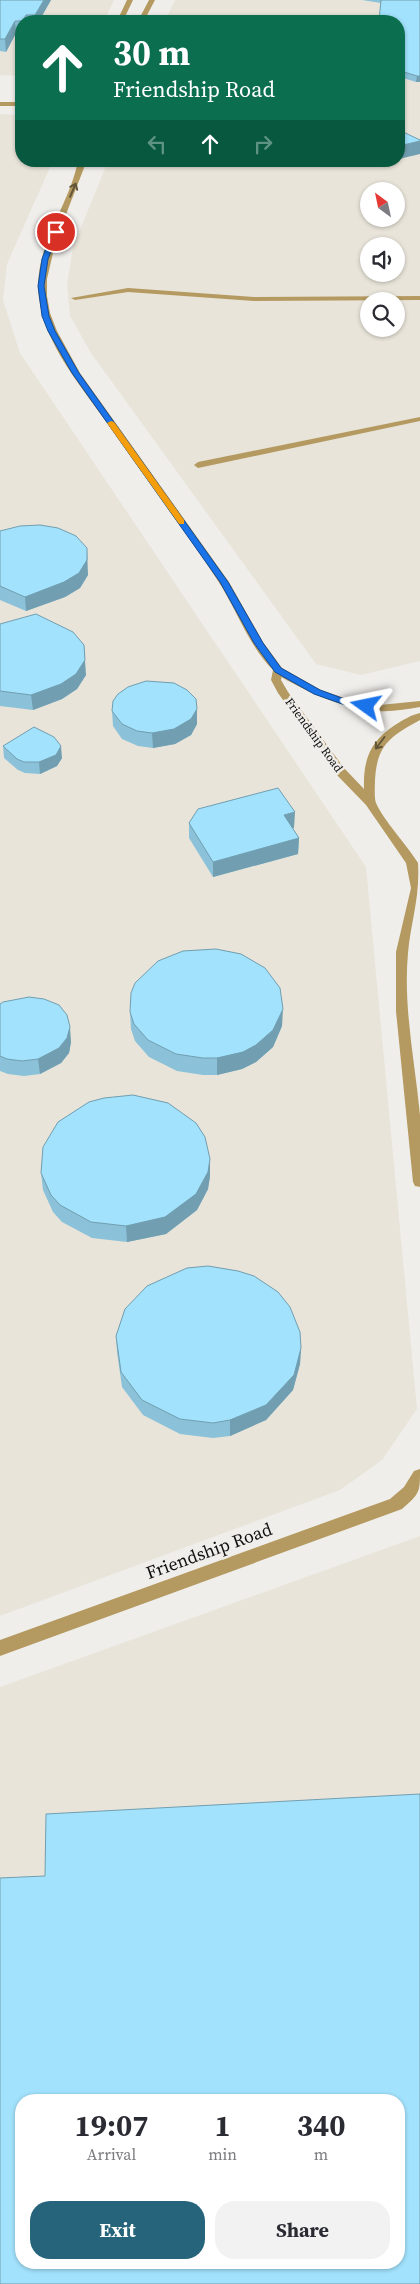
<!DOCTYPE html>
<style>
body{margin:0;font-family:"Source Serif 4",serif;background:#f2f2f3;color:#2b2b33;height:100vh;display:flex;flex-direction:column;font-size:19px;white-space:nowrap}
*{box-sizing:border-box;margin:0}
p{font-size:16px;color:#7c7c81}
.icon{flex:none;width:28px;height:28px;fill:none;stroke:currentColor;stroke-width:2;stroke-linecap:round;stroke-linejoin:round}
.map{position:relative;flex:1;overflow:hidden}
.side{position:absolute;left:15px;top:2094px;width:390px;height:175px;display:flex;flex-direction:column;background:#fff;border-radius:20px;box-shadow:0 1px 4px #0004}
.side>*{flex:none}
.guide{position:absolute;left:15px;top:15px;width:390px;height:152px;border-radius:20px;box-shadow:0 1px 4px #0004;background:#0b6e4f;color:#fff;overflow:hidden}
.needle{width:32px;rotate:327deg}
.buttons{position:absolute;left:360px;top:182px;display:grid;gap:10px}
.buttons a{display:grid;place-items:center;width:45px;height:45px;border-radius:50%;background:#fff;box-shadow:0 1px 4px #0004;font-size:25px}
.pin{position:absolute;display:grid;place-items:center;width:42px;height:42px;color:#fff;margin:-21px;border:2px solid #fff;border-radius:50%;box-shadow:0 1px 5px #0007}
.me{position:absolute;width:55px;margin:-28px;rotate:282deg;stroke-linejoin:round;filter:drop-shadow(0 0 4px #0008)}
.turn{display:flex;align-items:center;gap:18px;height:105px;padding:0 15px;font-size:22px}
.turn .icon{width:65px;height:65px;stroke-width:2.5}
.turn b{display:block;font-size:35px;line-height:42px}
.lanes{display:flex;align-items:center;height:48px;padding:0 15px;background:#0003;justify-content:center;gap:25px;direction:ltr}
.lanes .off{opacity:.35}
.eta{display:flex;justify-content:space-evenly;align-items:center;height:85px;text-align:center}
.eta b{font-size:30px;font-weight:700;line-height:35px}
.primary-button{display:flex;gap:10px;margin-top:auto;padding:10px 15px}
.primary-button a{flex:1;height:58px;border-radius:20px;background:#25647a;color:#fff;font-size:20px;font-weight:700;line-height:58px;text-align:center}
.primary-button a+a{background:#f2f2f3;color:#2b2b33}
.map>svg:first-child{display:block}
.built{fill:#e8e4d9;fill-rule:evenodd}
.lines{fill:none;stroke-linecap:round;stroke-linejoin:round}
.service{fill:#b49a60;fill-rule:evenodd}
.minor{fill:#b49a60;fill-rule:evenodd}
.tertiary{fill:#b49a60;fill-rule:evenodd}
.wall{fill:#8bc2d9}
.shaded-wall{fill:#719eb0}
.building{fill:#a2e2fc;stroke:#719eb0;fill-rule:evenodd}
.oneway{stroke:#625538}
.route{fill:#1a73e8;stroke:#114b97}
.slow{fill:#f59e0b}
.labels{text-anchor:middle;stroke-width:5;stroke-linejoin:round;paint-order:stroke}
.far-street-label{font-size:12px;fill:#11100f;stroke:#f0eeeb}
.near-street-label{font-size:18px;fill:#11100f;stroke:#f0eeeb}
</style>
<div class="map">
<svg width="420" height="2284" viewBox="0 0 420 2284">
<rect width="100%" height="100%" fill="#f0eeeb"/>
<g class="built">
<path d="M 0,0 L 114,0 L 104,21 L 21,21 L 21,76 L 0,75 Z"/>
<path d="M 175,0 L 420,0 L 420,661 L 361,675 L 316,664 L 91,353 L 70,316 L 67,285 L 73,247 L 108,161 L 399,161 L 399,21 L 165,21 ZM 369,191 L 396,191 L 396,219 L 369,219 ZM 369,246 L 396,246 L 396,274 L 369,274 ZM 369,301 L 396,301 L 396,329 L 369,329 Z"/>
<path d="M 0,114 L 21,115 L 21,161 L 51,161 L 51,165 L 7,264 L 3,300 L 20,353 L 366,867 L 417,1409 L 382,1460 L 340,1490 L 0,1616 Z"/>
<path d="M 420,1536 L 420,2284 L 0,2284 L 0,1687 ZM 21,2100 L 399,2100 L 399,2262 L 21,2262 Z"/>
</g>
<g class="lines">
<g class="service">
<path d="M 128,288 L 254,297 L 420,296 L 420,300 L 254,301 L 128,292 L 75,300 L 71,298 Z"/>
<path d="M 420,417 L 420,421 L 198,468 L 194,465 L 198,462 Z"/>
</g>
<g class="minor">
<rect x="0" y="102" width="21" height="4"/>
<path d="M 278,667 L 283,670 L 281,680 L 288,692 L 344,768 L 364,789 C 363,760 370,741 395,725 C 403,720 411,715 420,713 L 420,720 C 391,736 377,744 375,780 C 375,787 374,797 376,803 C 384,821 407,845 418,863 C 420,899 411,920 408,953 C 403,1007 415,1062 420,1115 C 420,1139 420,1164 420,1187 L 415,1186 L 413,1182 L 396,1011 L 396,952 L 411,888 L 406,863 L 366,805 L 336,774 L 278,693 L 271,680 L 273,670 Z"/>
<path d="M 420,1469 C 420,1493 420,1493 402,1509 L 0,1656 L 0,1640 L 390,1499 L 404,1487 L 414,1471 Z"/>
</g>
<g class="tertiary">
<path d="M 127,0 L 133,0 L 123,21 L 117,21 Z"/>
<path d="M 149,0 L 155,0 L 144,21 L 138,21 Z"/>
<path d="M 78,161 L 86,161 L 84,168 L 56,240 L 47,279 L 47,296 L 50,313 L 57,331 L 80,373 L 229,582 L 263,642 L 282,668 L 321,690 L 353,701 L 380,705 L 420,701 L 420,707 C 407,709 392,712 379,711 C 349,709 322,699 296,685 C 289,681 279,677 274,671 C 249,647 237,610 218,581 C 183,527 144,476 107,423 C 81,386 45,345 39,298 C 32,249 69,207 78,161 Z"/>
</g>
</g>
<g class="wall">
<path d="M 0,0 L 51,0 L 39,21 L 21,21 L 21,33 L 16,33 L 6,52 L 0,51 Z"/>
<path d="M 362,0 L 420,0 L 420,82 L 416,82 L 403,78 L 399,79 L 399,21 L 381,3 Z"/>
<path d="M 348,161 L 388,161 L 374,165 L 351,163 Z"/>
<path d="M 0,531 L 88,575 L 80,588 L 65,597 L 26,611 L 0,600 Z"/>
<path d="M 0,624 L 86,675 L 77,689 L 62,699 L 33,710 L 0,706 Z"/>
<path d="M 112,711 L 197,724 L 191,735 L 175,744 L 153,748 L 138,746 L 122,739 L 113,726 Z"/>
<path d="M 3,746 L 62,758 L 57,766 L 40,774 L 25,773 L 18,770 L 4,758 Z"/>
<path d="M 189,823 L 294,828 L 292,828 L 299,838 L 298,854 L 213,877 L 189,838 Z"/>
<path d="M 0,1004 L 71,1042 L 69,1053 L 61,1063 L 40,1074 L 24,1076 L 8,1074 L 0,1071 Z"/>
<path d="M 130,1012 L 282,1026 L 273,1047 L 256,1062 L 242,1069 L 217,1075 L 203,1075 L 177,1071 L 149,1057 L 135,1041 L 131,1029 Z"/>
<path d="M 41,1173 L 210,1176 L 208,1189 L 197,1210 L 166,1234 L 127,1242 L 92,1238 L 62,1222 L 53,1212 L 43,1190 Z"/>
<path d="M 116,1336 L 301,1348 L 300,1364 L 293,1390 L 266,1420 L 230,1436 L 213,1438 L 180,1434 L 143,1415 L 122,1387 L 117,1352 Z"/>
</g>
<g class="shaded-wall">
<path d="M 44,0 L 51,0 L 39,21 L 36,21 L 35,15 Z"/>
<path d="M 26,15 L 27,21 L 23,21 Z"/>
<path d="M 15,21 L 16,33 L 6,52 L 5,39 Z"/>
<path d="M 404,72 L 403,78 L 399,79 L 399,73 Z"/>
<path d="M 417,76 L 420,76 L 420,82 L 416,82 Z"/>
<path d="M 420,141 L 420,154 L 399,159 L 399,146 Z"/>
<path d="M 374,161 L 388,161 L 374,165 Z"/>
<path d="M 87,548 L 88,575 L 80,588 L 65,597 L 26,611 L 25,597 Z"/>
<path d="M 84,645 L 86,675 L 77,689 L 62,699 L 33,710 L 31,695 Z"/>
<path d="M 197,709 L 197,724 L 191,735 L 175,744 L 153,748 L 152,733 Z"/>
<path d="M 61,746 L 62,758 L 57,766 L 40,774 L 39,762 Z"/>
<path d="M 295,812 L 294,828 L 283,831 L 284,815 Z"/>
<path d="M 299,838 L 298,854 L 213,877 L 213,862 Z"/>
<path d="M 283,1009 L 282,1026 L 273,1047 L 256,1062 L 242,1069 L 217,1075 L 217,1058 Z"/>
<path d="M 70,1027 L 71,1042 L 69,1053 L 61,1063 L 40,1074 L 38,1059 Z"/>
<path d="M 210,1159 L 210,1176 L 208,1189 L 197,1210 L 166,1234 L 127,1242 L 126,1226 Z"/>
<path d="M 301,1348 L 300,1364 L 293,1390 L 266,1420 L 230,1436 L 230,1420 Z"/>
</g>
<g class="building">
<path d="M 0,0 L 44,0 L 35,15 L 26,15 L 23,21 L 15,21 L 5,39 L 0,39 Z"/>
<path d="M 381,0 L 420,0 L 420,76 L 417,76 L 404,72 L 399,73 L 399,21 L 379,21 Z"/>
<path d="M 399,130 L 420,140 L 420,141 L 399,146 Z"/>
<path d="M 40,525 L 58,528 L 76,536 L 87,548 L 87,560 L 79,573 L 64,582 L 25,597 L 0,586 L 0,531 L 20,526 Z"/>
<path d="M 36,614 L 73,632 L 84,645 L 85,660 L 76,674 L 61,684 L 31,695 L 0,691 L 0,624 Z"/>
<path d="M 146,681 L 174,683 L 187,690 L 196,699 L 197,709 L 191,719 L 174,729 L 152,733 L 137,731 L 122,724 L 112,711 L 113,701 L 118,694 L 128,687 Z"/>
<path d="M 34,727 L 54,737 L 61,746 L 56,755 L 39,762 L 24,762 L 17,759 L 3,746 Z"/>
<path d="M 278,788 L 295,812 L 284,815 L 299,838 L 213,862 L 189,823 L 198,809 Z"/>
<path d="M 216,949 L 241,954 L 265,968 L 280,988 L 283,1009 L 273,1030 L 256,1045 L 243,1052 L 217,1058 L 203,1058 L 176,1054 L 148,1040 L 134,1024 L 130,1012 L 131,993 L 135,983 L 158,961 L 183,951 Z"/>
<path d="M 29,997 L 44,999 L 59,1005 L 67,1015 L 70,1027 L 67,1038 L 59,1048 L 38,1059 L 22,1061 L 7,1059 L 0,1056 L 0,1004 L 3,1002 Z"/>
<path d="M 133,1095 L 168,1103 L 196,1123 L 205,1137 L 210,1159 L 208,1172 L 196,1194 L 165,1217 L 126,1226 L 91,1222 L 60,1205 L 51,1195 L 41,1173 L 43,1147 L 58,1122 L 89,1102 L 104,1098 Z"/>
<path d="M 208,1266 L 238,1271 L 254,1276 L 278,1292 L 290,1307 L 300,1332 L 301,1348 L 294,1375 L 266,1405 L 230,1420 L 213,1423 L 180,1419 L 142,1400 L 121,1372 L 116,1336 L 125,1309 L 147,1286 L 187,1268 Z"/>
<path d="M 420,1794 L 420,2284 L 0,2284 L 0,1878 L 45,1876 L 46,1814 ZM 21,2100 L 399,2100 L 399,2262 L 21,2262 Z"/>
</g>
<defs><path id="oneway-shaft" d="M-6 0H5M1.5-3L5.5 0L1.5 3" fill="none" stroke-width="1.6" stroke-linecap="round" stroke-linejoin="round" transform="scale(1.25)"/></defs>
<g class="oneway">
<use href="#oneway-shaft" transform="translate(73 190) rotate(-67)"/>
<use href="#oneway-shaft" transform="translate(380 743) rotate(127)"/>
</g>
<path class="route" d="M 56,230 L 59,232 L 48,259 L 44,286 L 49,316 L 55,331 L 79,373 L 228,582 L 263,643 L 281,668 L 320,690 L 353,702 L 369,704 L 369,708 L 348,706 L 314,694 L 275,672 L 254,643 L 220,582 L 72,373 L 48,331 L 42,316 L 38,286 L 42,259 L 52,232 Z"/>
<path class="slow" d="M 111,421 L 114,422 L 184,520 L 184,524 L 179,524 L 107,423 Z"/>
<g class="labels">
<g class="far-street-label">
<text transform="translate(314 735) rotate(54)" y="4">Friendship Road</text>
</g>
<g class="near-street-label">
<text transform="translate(209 1551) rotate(-20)" y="6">Friendship Road</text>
</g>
</g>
</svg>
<div class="buttons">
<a><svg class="needle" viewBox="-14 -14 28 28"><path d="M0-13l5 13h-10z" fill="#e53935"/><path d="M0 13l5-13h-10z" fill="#7c7c81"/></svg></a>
<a><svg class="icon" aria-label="sound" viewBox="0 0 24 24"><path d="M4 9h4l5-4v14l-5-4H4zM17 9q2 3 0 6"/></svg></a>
<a><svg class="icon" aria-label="search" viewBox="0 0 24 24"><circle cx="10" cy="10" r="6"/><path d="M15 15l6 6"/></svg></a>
</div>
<div class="pin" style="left:56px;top:232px;background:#d93025"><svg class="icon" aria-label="arrive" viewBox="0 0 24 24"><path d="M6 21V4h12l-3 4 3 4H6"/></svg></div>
<svg class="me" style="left:366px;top:706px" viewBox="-20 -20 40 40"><path d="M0-17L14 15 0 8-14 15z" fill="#1a73e8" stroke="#fff" stroke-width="4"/></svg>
<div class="guide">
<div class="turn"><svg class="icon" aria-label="ahead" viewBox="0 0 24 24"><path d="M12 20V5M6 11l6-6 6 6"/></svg><div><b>30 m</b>Friendship Road</div></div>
<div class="lanes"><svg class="icon off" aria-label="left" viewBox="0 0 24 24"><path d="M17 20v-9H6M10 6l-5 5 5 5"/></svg><svg class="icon" aria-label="ahead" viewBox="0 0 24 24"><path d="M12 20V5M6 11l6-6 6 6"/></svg><svg class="icon off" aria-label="right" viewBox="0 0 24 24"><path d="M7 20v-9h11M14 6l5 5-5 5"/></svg></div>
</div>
<section class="side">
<div class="eta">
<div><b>19:07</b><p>Arrival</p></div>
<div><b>1</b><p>min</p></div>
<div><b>340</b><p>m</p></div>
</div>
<div class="primary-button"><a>Exit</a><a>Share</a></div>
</section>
</div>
